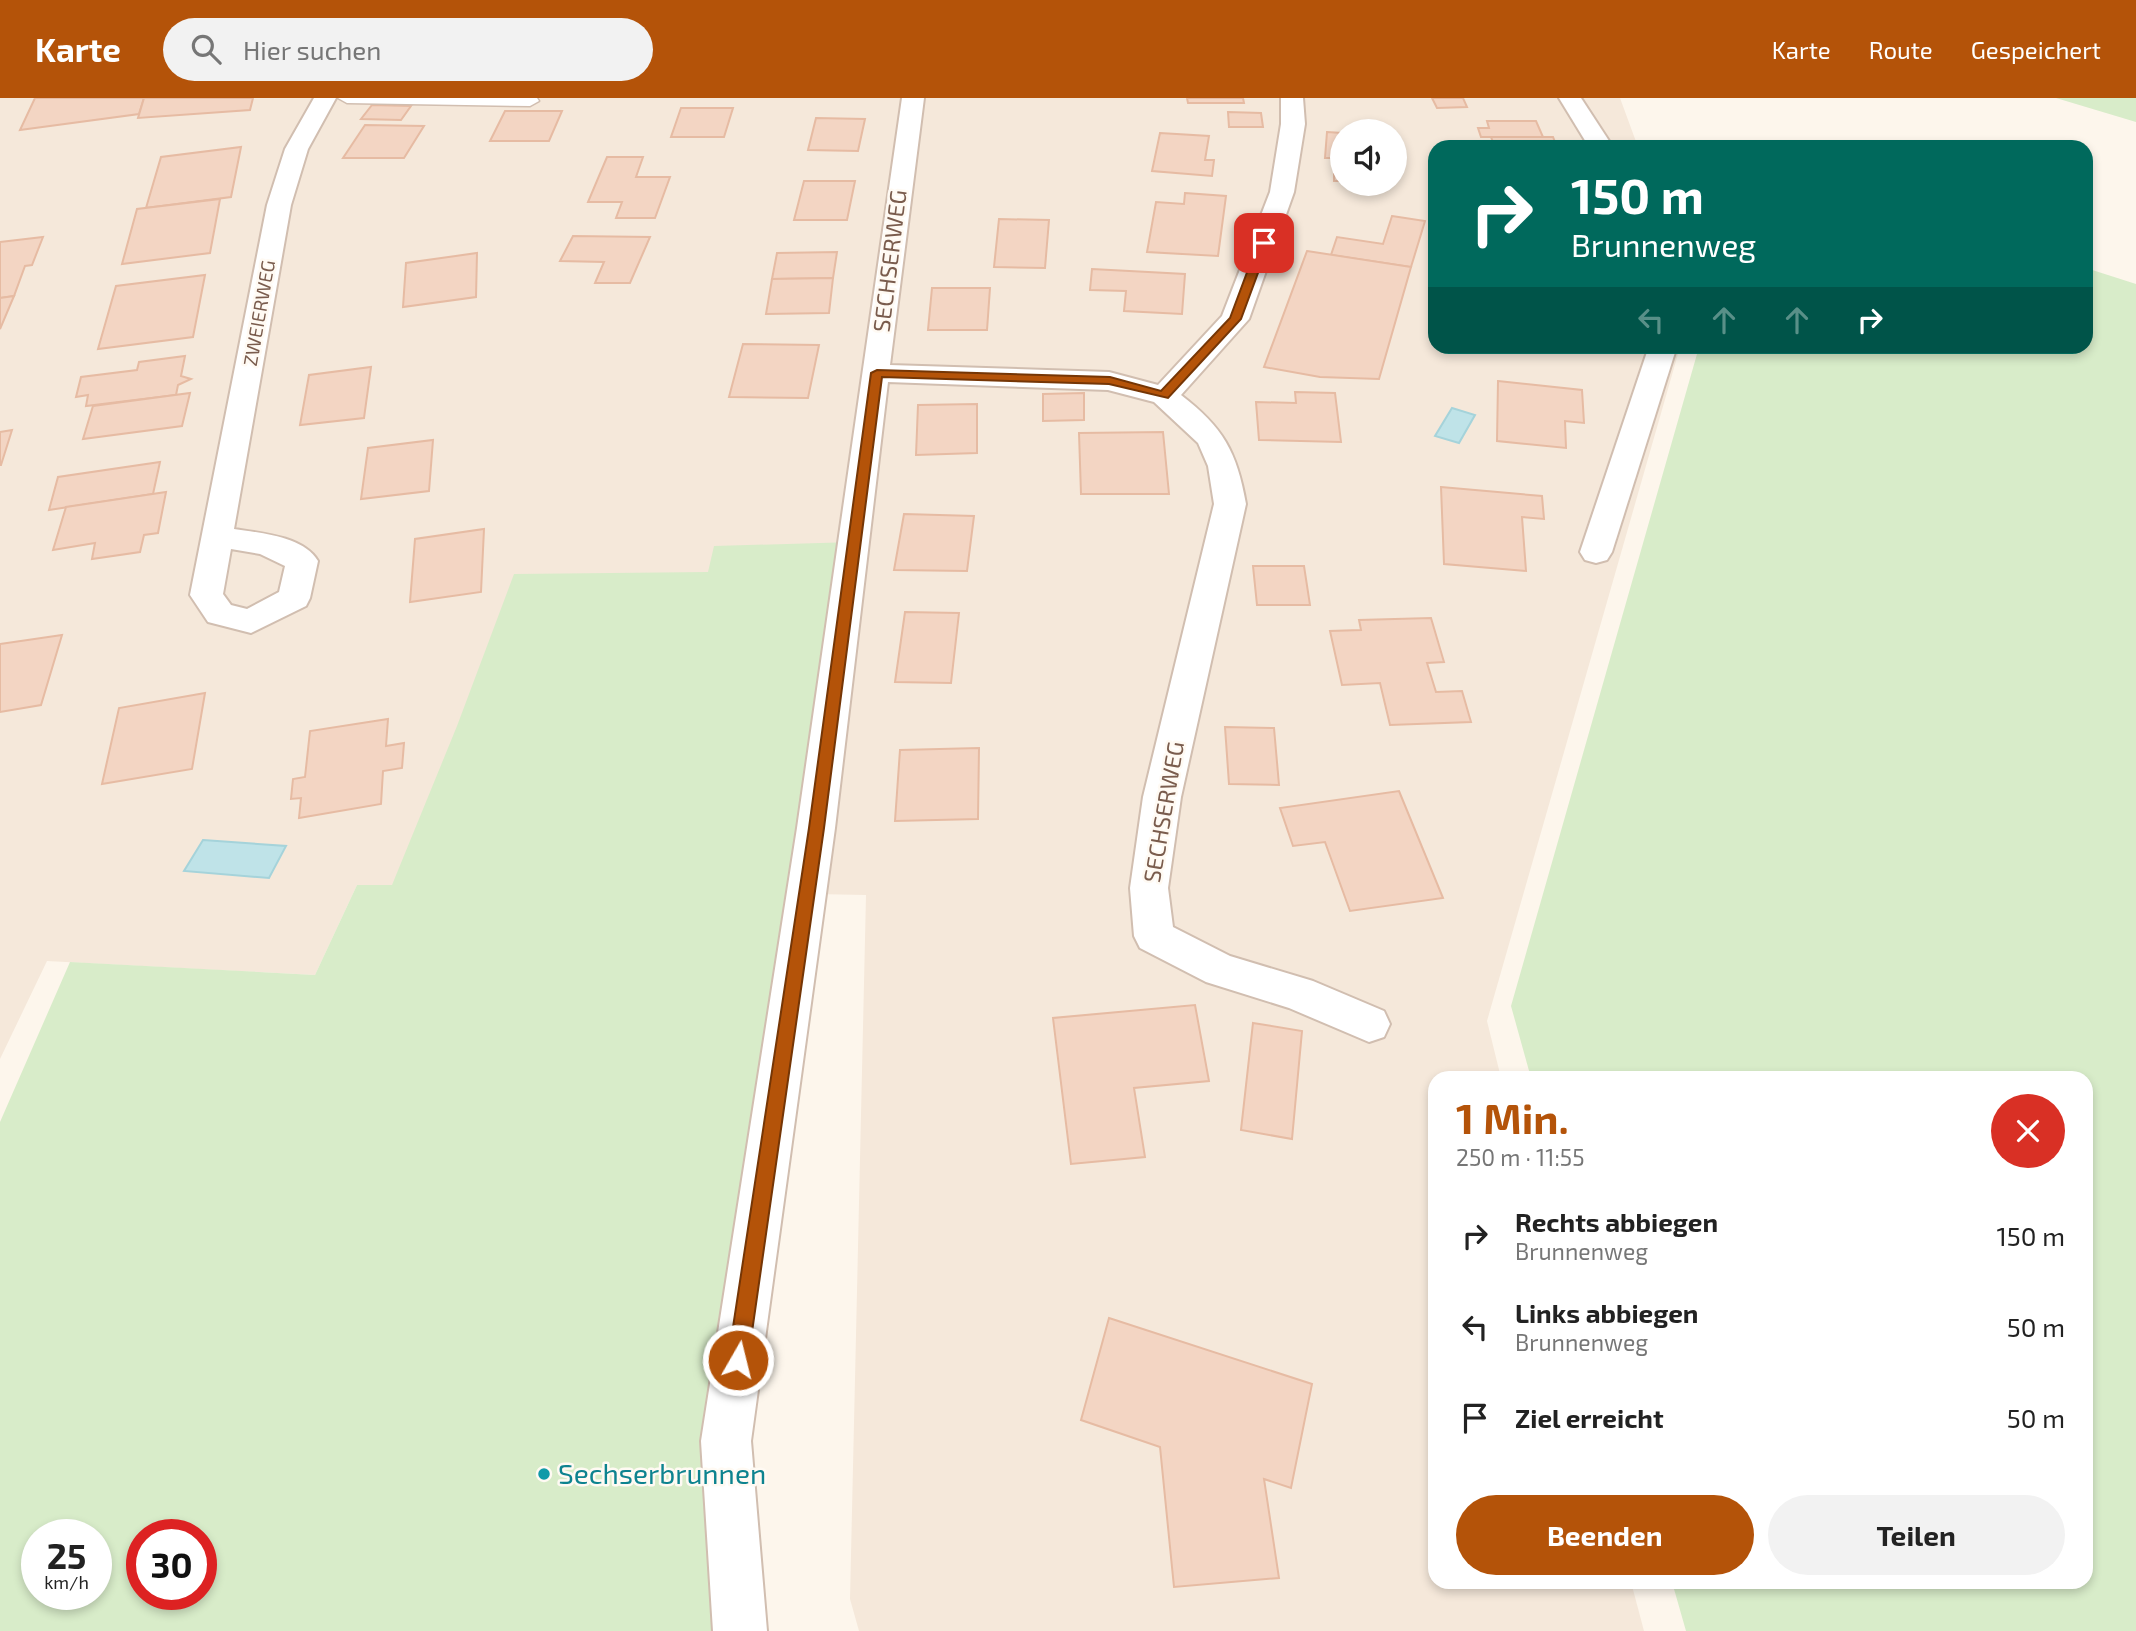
<!DOCTYPE html>
<html lang="de">
<meta charset="utf-8">
<style>
body{margin:0;font-family:"Exo 2",sans-serif;background:#f2f2f2;color:#222;height:100vh;display:flex;flex-direction:column;font-size:26px;white-space:nowrap}
*{box-sizing:border-box;margin:0}
p{font-size:23px;color:#767676}
.icon{flex:none;width:38px;height:38px;fill:none;stroke:currentColor;stroke-width:2;stroke-linecap:round;stroke-linejoin:round}
.map{position:relative;flex:1;overflow:hidden}
.details{position:absolute;left:1428px;top:973px;width:665px;height:518px;display:flex;flex-direction:column;background:#fff;border-radius:21px;box-shadow:0 4px 10px #0003}
.details>*{flex:none}
.top-card{position:absolute;left:1428px;top:42px;width:665px;height:214px;border-radius:21px;box-shadow:0 4px 10px #0003;background:#00695c;color:#fff;overflow:hidden}
.fabs{position:absolute;left:1330px;top:21px;display:grid;gap:14px}
.fabs a{display:grid;place-items:center;width:77px;height:77px;border-radius:50%;background:#fff;box-shadow:0 4px 10px #0003;font-size:35px}
.speed{position:absolute;left:21px;top:1421px;display:flex;gap:14px;font-size:35px;font-weight:700;text-align:center}
.speed>*{display:grid;place-content:center;width:91px;height:91px;border-radius:50%;background:#fff;box-shadow:0 4px 10px #0003;line-height:1}
.speed small{font-size:18px;font-weight:400}
.speed .limit{border:10px solid #d22;background:#fff;color:#111}
.pin{position:absolute;display:grid;place-items:center;width:60px;height:60px;color:#fff;margin:-30px;border-radius:14px;box-shadow:0 4px 10px #0006}
.me{position:absolute;width:77px;margin:-38px;rotate:8deg;stroke-linejoin:round;filter:drop-shadow(0 0 5px #0008)}
.turn{display:flex;align-items:center;gap:24px;height:147px;padding:0 28px;font-size:32px}
.turn .icon{width:91px;height:91px;stroke-width:2.5}
.turn b{display:block;font-size:49px;line-height:60px}
.lanes{display:flex;align-items:center;height:66px;padding:0 28px;background:#0003;justify-content:center;gap:35px;direction:ltr}
.lanes .off{opacity:.35}
.round{display:grid;place-items:center;flex:none;width:74px;height:74px;border-radius:37px;background:#f2f2f2}
.head{display:flex;align-items:center;justify-content:space-between;height:119px;padding:0 28px}
h1{font-size:42px;font-weight:700;line-height:52px;color:#b45309}
.action{display:flex;gap:14px;margin-top:auto;padding:14px 28px}
.action a{flex:1;height:80px;border-radius:42px;background:#b45309;color:#fff;font-size:28px;font-weight:700;line-height:80px;text-align:center}
.action a+a{background:#f2f2f2;color:#222}
ul{padding:0;list-style:none}
li{display:flex;align-items:center;gap:21px;height:91px;padding:0 28px}
li div{flex:1}
li b{display:block;font-size:26px}
li em{font-style:normal}
header{display:flex;align-items:center;gap:42px;box-sizing:border-box;height:98px;padding:0 35px;background:#b45309;color:#fff}
header strong{font-size:33px}
nav{display:flex;gap:38px;margin-inline-start:auto;font-size:24px}
.search{width:490px;height:63px;background:#f2f2f2;display:flex;align-items:center;gap:18px;box-sizing:border-box;padding:0 24px;border-radius:38px;color:#767676;font-size:26px}
.map>svg:first-child{display:block}
.residential{fill:#f5e8da;fill-rule:evenodd}
.green{fill:#d8ecc9;fill-rule:evenodd}
.water{fill:#bfe3e8;stroke:#a5d3da;stroke-width:2}
.building{fill:#f3d5c3;stroke:#e6bba3;stroke-width:2}
.lines{fill:none;stroke-linecap:round;stroke-linejoin:round}
.service-casing{stroke:#d1beb0;stroke-width:3}
.minor-casing{stroke:#d1beb0;stroke-width:4}
.service{fill:#fff;fill-rule:evenodd}
.minor{fill:#fff;fill-rule:evenodd}
.route{fill:#b45309;stroke:#753606;stroke-width:2}
.culture-dot{fill:#0f9aa8;stroke:#fffaf3;stroke-width:2.5}
.labels{text-anchor:middle;stroke-width:5;stroke-linejoin:round;paint-order:stroke}
.far-street-label{font-size:19px;fill:#7a5c4d;stroke:#fffaf3}
.street-label{font-size:23px;fill:#7a5c4d;stroke:#fffaf3}
.near-culture-label{font-size:28px;fill:#0d838f;stroke:#fffaf3;text-anchor:start}
</style>
<header>
<strong>Karte</strong>
<div class="search"><svg class="icon" aria-label="search" viewBox="0 0 24 24"><circle cx="10" cy="10" r="6"/><path d="M15 15l6 6"/></svg>Hier suchen</div>
<nav><a>Karte</a><a>Route</a><a>Gespeichert</a></nav>
</header>
<div class="map">
<svg width="2136" height="1533" viewBox="0 0 2136 1533">
<rect width="100%" height="100%" fill="#fdf6ec"/>
<path class="residential" d="M 0,0 L 1620,0 L 1638,49 L 1435,49 L 1435,248 L 1680,249 L 1487,923 L 1501,980 L 1435,980 L 1435,1484 L 1631,1484 L 1644,1533 L 859,1533 L 850,1501 L 866,797 L 357,787 L 315,877 L 47,863 L 0,961 ZM 1342,33 L 1395,33 L 1395,86 L 1342,86 Z"/>
<g class="green">
<path d="M 2056,0 L 2136,0 L 2136,24 Z"/>
<path d="M 2086,170 L 2136,186 L 2136,1533 L 1686,1533 L 1672,1484 L 2086,1484 L 2086,980 L 1531,980 L 1511,908 L 1699,249 L 2086,248 Z"/>
<path d="M 854,444 L 727,1343 L 740,1533 L 0,1533 L 0,1024 L 70,864 L 315,877 L 357,787 L 392,787 L 457,628 L 514,476 L 708,474 L 714,448 ZM 37,1437 L 96,1437 L 96,1496 L 37,1496 ZM 142,1437 L 201,1437 L 201,1496 L 142,1496 Z"/>
</g>
<g class="water">
<path d="M 1452,310 L 1475,317 L 1459,345 L 1435,338 Z"/>
<path d="M 203,742 L 286,748 L 269,780 L 184,773 Z"/>
</g>
<g class="building">
<path d="M 35,0 L 144,0 L 139,16 L 20,32 Z"/>
<path d="M 144,0 L 253,0 L 250,12 L 138,20 Z"/>
<path d="M 1187,0 L 1243,0 L 1244,5 L 1188,5 Z"/>
<path d="M 1432,0 L 1463,0 L 1467,9 L 1437,10 Z"/>
<path d="M 372,7 L 411,8 L 401,22 L 361,21 Z"/>
<path d="M 681,10 L 733,10 L 724,39 L 671,39 Z"/>
<path d="M 505,13 L 562,13 L 549,43 L 490,43 Z"/>
<path d="M 1228,14 L 1261,15 L 1263,29 L 1229,29 Z"/>
<path d="M 816,20 L 865,21 L 858,53 L 808,52 Z"/>
<path d="M 1487,23 L 1536,23 L 1543,39 L 1481,39 L 1478,30 L 1489,30 Z"/>
<path d="M 365,27 L 424,28 L 404,60 L 343,60 Z"/>
<path d="M 1327,34 L 1342,35 L 1342,67 L 1334,67 L 1335,60 L 1325,60 Z"/>
<path d="M 1160,35 L 1209,38 L 1205,62 L 1214,62 L 1212,78 L 1152,73 Z"/>
<path d="M 1491,39 L 1553,39 L 1557,49 L 1495,49 Z"/>
<path d="M 241,49 L 231,99 L 146,110 L 161,59 Z"/>
<path d="M 607,59 L 643,59 L 636,79 L 670,79 L 655,120 L 616,120 L 622,104 L 588,104 Z"/>
<rect x="1334" y="67" width="8" height="16"/>
<path d="M 804,83 L 855,83 L 847,122 L 794,122 Z"/>
<path d="M 1185,95 L 1226,98 L 1218,158 L 1147,154 L 1156,104 L 1184,106 Z"/>
<path d="M 220,101 L 210,155 L 122,166 L 137,111 Z"/>
<path d="M 1392,118 L 1425,123 L 1411,169 L 1331,157 L 1337,139 L 1383,146 Z"/>
<path d="M 999,121 L 1049,122 L 1045,170 L 994,169 Z"/>
<path d="M 573,138 L 650,139 L 630,185 L 595,185 L 604,164 L 560,163 Z"/>
<path d="M 43,139 L 32,167 L 25,168 L 14,198 L 0,200 L 0,144 Z"/>
<path d="M 1307,153 L 1411,169 L 1379,281 L 1320,279 L 1264,269 Z"/>
<path d="M 837,154 L 833,180 L 772,181 L 777,155 Z"/>
<path d="M 477,155 L 476,199 L 403,209 L 406,165 Z"/>
<path d="M 1092,171 L 1185,176 L 1182,216 L 1124,213 L 1126,193 L 1090,192 Z"/>
<path d="M 205,177 L 193,239 L 98,251 L 116,188 Z"/>
<path d="M 833,180 L 829,215 L 766,216 L 772,181 Z"/>
<path d="M 932,190 L 990,190 L 987,232 L 928,232 Z"/>
<path d="M 14,198 L 0,231 L 0,200 Z"/>
<path d="M 743,246 L 819,247 L 808,300 L 729,299 Z"/>
<path d="M 185,258 L 181,278 L 191,281 L 178,287 L 176,297 L 86,308 L 88,297 L 76,299 L 81,279 L 137,272 L 139,264 Z"/>
<path d="M 371,269 L 364,320 L 300,327 L 309,277 Z"/>
<path d="M 1498,283 L 1582,292 L 1584,325 L 1565,323 L 1566,350 L 1497,343 Z"/>
<path d="M 1295,294 L 1335,295 L 1341,344 L 1259,342 L 1256,304 L 1296,305 Z"/>
<path d="M 190,295 L 182,328 L 83,341 L 93,308 Z"/>
<path d="M 1084,295 L 1084,322 L 1043,323 L 1043,296 Z"/>
<path d="M 977,306 L 977,355 L 916,357 L 918,307 Z"/>
<path d="M 12,332 L 1,367 L 0,367 L 0,334 Z"/>
<path d="M 1163,334 L 1169,396 L 1081,396 L 1079,335 Z"/>
<path d="M 433,342 L 429,393 L 361,401 L 368,350 Z"/>
<path d="M 160,364 L 153,396 L 49,412 L 58,379 Z"/>
<path d="M 1441,389 L 1542,398 L 1544,421 L 1522,419 L 1526,473 L 1444,466 Z"/>
<path d="M 166,394 L 158,435 L 144,437 L 140,454 L 92,461 L 95,445 L 53,452 L 66,409 Z"/>
<path d="M 904,416 L 974,418 L 967,473 L 894,472 Z"/>
<path d="M 484,431 L 481,494 L 410,504 L 415,441 Z"/>
<path d="M 1253,468 L 1304,468 L 1310,507 L 1257,507 Z"/>
<path d="M 905,514 L 959,515 L 951,585 L 895,584 Z"/>
<path d="M 1431,520 L 1444,564 L 1427,565 L 1436,594 L 1462,593 L 1471,624 L 1390,627 L 1380,585 L 1342,587 L 1330,533 L 1361,532 L 1359,522 Z"/>
<path d="M 62,537 L 41,607 L 0,614 L 0,546 Z"/>
<path d="M 205,595 L 192,671 L 102,686 L 119,610 Z"/>
<path d="M 388,621 L 386,648 L 404,645 L 402,670 L 383,673 L 381,706 L 299,720 L 301,700 L 291,701 L 293,681 L 305,679 L 310,633 Z"/>
<path d="M 1225,629 L 1274,630 L 1279,687 L 1229,686 Z"/>
<path d="M 979,650 L 978,721 L 895,723 L 900,652 Z"/>
<path d="M 1399,693 L 1443,800 L 1350,813 L 1325,744 L 1293,748 L 1280,710 Z"/>
<path d="M 1195,907 L 1209,983 L 1134,990 L 1145,1059 L 1071,1066 L 1053,920 Z"/>
<path d="M 1253,925 L 1302,933 L 1292,1041 L 1241,1032 Z"/>
<path d="M 1109,1220 L 1312,1286 L 1291,1390 L 1264,1381 L 1279,1480 L 1174,1489 L 1160,1349 L 1081,1322 Z"/>
</g>
<g class="lines">
<defs>
<path id="service" d="M 338,0 L 537,0 L 539,3 L 530,8 L 347,5 Z"/>
<g id="minor">
<path d="M 314,0 L 336,0 L 308,51 L 291,107 L 234,431 C 260,435 303,438 318,463 L 310,500 L 306,508 L 251,535 L 208,524 L 190,497 L 267,107 L 285,51 ZM 231,451 L 260,456 L 285,468 L 279,494 L 247,511 L 231,507 L 223,496 Z"/>
<path d="M 902,0 L 924,0 L 890,267 L 1109,274 L 1158,287 L 1222,218 L 1270,94 L 1281,26 L 1281,0 L 1303,0 L 1305,26 L 1294,94 L 1249,221 L 1181,297 C 1223,329 1237,354 1246,406 L 1181,699 L 1168,790 L 1173,829 L 1230,858 L 1313,883 L 1384,913 L 1390,926 L 1384,939 L 1369,944 L 1289,910 L 1206,884 L 1140,850 L 1134,838 L 1130,790 L 1143,699 L 1214,406 L 1208,368 L 1198,345 L 1154,304 L 1108,292 L 888,284 L 835,730 L 751,1343 L 767,1533 L 713,1533 L 701,1343 L 797,730 Z"/>
<path d="M 1559,0 L 1581,0 L 1613,49 L 1589,49 Z"/>
<path d="M 1649,248 L 1677,248 L 1612,454 L 1607,462 L 1596,465 L 1585,462 L 1580,454 Z"/>
</g>
</defs>
<use href="#service" class="service-casing"/>
<use href="#minor" class="minor-casing"/>
<use href="#service" class="service"/>
<use href="#minor" class="minor"/>
</g>
<path class="route" d="M 1264,142 L 1269,145 L 1241,221 L 1168,300 L 1109,286 L 882,279 L 824,730 L 748,1262 L 745,1269 L 738,1272 L 731,1269 L 728,1262 L 809,730 L 871,275 L 877,272 L 1110,279 L 1161,293 L 1230,220 L 1258,145 Z"/>
<circle class="culture-dot" cx="544" cy="1376" r="7"/>
<g class="labels">
<g class="far-street-label">
<text transform="translate(259 215) rotate(-80)" y="7">ZWEIERWEG</text>
</g>
<g class="street-label">
<text transform="translate(890 163) rotate(-83)" y="8">SECHSERWEG</text>
<text transform="translate(1164 714) rotate(-80)" y="8">SECHSERWEG</text>
</g>
<g class="near-culture-label">
<text x="558" y="1386">Sechserbrunnen</text>
</g>
</g>
</svg>
<div class="fabs">
<a><svg class="icon" aria-label="sound" viewBox="0 0 24 24"><path d="M4 9h4l5-4v14l-5-4H4zM17 9q2 3 0 6"/></svg></a>
</div>
<div class="speed"><div>25<small>km/h</small></div><div class="limit">30</div></div>
<div class="pin" style="left:1264px;top:145px;background:#d93025"><svg class="icon" aria-label="arrive" viewBox="0 0 24 24"><path d="M6 21V4h12l-3 4 3 4H6"/></svg></div>
<svg class="me" style="left:738px;top:1262px" viewBox="-20 -20 40 40"><circle r="17" fill="#b45309" stroke="#fff" stroke-width="3"/><path d="M0-11L8 9 0 5-8 9z" fill="#fff"/></svg>
<div class="top-card">
<div class="turn"><svg class="icon" aria-label="right" viewBox="0 0 24 24"><path d="M7 20v-9h11M14 6l5 5-5 5"/></svg><div><b>150 m</b>Brunnenweg</div></div>
<div class="lanes"><svg class="icon off" aria-label="left" viewBox="0 0 24 24"><path d="M17 20v-9H6M10 6l-5 5 5 5"/></svg><svg class="icon off" aria-label="ahead" viewBox="0 0 24 24"><path d="M12 20V5M6 11l6-6 6 6"/></svg><svg class="icon off" aria-label="ahead" viewBox="0 0 24 24"><path d="M12 20V5M6 11l6-6 6 6"/></svg><svg class="icon" aria-label="right" viewBox="0 0 24 24"><path d="M7 20v-9h11M14 6l5 5-5 5"/></svg></div>
</div>
<section class="details">
<div class="head"><div><h1>1 Min.</h1><p>250 m · 11:55</p></div><a class="round" style="background:#d93025;color:#fff"><svg class="icon" aria-label="close" viewBox="0 0 24 24"><path d="M6 6l12 12M18 6L6 18"/></svg></a></div>
<ul>
<li><svg class="icon" aria-label="right" viewBox="0 0 24 24"><path d="M7 20v-9h11M14 6l5 5-5 5"/></svg><div><b>Rechts abbiegen</b><p>Brunnenweg</p></div><em>150 m</em></li>
<li><svg class="icon" aria-label="left" viewBox="0 0 24 24"><path d="M17 20v-9H6M10 6l-5 5 5 5"/></svg><div><b>Links abbiegen</b><p>Brunnenweg</p></div><em>50 m</em></li>
<li><svg class="icon" aria-label="arrive" viewBox="0 0 24 24"><path d="M6 21V4h12l-3 4 3 4H6"/></svg><div><b>Ziel erreicht</b></div><em>50 m</em></li>
</ul>
<div class="action"><a>Beenden</a><a>Teilen</a></div>
</section>
</div>
